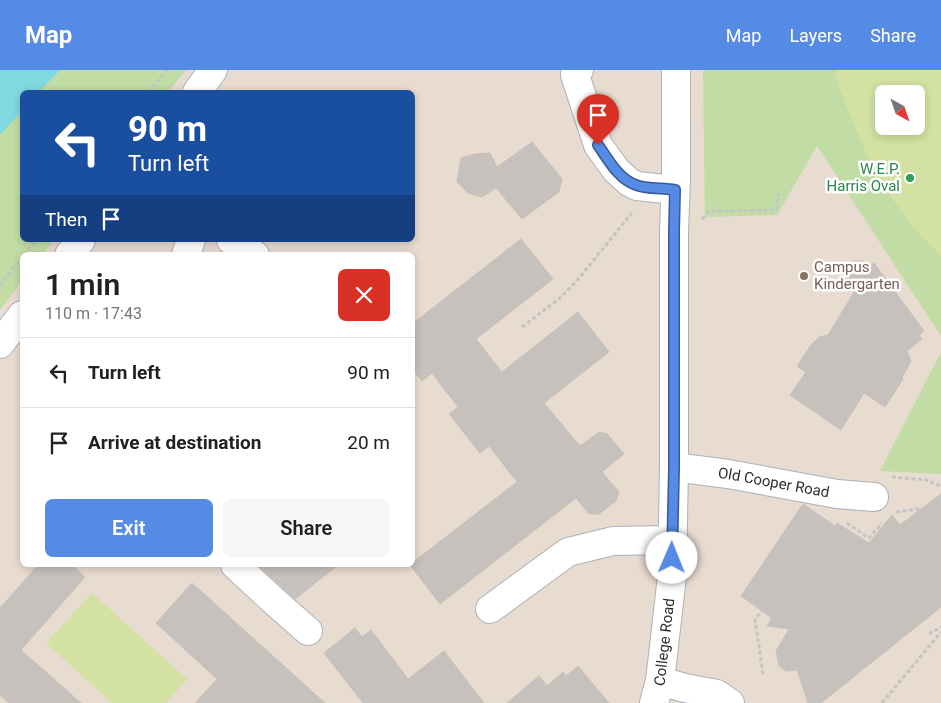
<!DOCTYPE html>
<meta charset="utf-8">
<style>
body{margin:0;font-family:Roboto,sans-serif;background:#f6f6f6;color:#202124;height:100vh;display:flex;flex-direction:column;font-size:19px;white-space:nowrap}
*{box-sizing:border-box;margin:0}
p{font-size:16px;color:#757577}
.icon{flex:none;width:28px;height:28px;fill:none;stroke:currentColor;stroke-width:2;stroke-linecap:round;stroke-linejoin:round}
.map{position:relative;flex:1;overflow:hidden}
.drawer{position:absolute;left:20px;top:182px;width:395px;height:315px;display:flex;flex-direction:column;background:#fff;border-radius:8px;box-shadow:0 2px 8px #0003}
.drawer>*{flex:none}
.guide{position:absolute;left:20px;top:20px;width:395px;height:152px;border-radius:8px;box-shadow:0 2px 8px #0003;background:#1a4fa0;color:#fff;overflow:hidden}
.needle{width:32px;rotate:140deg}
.tools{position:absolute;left:875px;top:15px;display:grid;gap:10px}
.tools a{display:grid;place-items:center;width:50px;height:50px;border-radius:8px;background:#fff;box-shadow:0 2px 8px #0003;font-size:25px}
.pin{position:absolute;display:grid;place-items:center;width:42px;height:42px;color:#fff;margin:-51px -21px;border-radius:50% 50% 50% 0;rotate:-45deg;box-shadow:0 0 5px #0007}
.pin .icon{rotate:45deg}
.me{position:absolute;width:55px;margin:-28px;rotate:1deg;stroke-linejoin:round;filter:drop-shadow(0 0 4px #0008)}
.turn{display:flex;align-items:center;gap:18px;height:105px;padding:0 25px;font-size:22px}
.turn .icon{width:65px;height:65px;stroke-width:2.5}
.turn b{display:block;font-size:35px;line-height:42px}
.then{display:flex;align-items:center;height:48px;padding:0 25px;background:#0003;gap:10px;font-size:19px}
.round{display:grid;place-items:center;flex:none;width:52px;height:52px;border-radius:8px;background:#f6f6f6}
.head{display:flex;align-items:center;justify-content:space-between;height:85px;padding:0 25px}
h1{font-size:30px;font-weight:600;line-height:38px}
.primary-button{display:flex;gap:10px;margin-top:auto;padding:10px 25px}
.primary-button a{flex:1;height:58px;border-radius:8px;background:#568be5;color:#fff;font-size:20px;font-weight:600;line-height:58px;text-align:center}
.primary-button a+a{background:#f6f6f6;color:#202124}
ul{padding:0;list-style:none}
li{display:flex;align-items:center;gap:15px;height:70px;padding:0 25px;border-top:1px solid #e0e0e0}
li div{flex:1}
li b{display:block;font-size:19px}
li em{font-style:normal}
header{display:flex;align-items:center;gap:30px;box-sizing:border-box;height:70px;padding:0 25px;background:#568be5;color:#fff}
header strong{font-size:24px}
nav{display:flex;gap:28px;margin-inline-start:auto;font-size:18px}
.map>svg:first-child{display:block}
.education{fill:#e8dbd0;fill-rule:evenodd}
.green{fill:#c2dca5;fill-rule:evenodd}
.pitch{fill:#d3e2a2;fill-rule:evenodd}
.water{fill:#81d9e1}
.building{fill:#c6c1bc;stroke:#c8c1bb}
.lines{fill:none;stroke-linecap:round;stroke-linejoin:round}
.minor-casing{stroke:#aeb1b7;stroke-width:30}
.path{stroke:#c4c4c4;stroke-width:3;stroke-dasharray:4 2.5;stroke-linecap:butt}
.minor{stroke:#fff;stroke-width:28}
.route-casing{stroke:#385a95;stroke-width:12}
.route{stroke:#568be5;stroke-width:9}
.leisure-dot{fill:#2e9e5b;stroke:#fff;stroke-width:2}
.education-dot{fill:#8d6e63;stroke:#fff;stroke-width:2}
.labels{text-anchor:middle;stroke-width:5;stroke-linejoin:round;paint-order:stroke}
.leisure-label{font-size:15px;fill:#27864d;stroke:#fff;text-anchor:end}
.education-label{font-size:15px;fill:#785e54;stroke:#fff;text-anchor:start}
.street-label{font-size:15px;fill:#2d2d2d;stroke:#fff}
</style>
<header>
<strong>Map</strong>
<nav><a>Map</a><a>Layers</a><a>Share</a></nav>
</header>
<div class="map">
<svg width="941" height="633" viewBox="0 0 941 633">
<rect width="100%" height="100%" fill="#ede6e1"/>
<path class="education" d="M 60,0 L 941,0 L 941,633 L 0,633 L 0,65 L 22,170 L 412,170 L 412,22 L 39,22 ZM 884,24 L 916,24 L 916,56 L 884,56 ZM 22,185 L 412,185 L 412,495 L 22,495 Z"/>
<g class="green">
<path d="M 22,0 L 186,0 L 168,22 L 22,22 L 22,170 L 54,170 L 42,185 L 22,185 L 22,211 L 0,240 L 0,26 Z"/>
<path d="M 703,0 L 941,0 L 941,266 L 817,76 L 777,145 L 705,147 ZM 884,24 L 916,24 L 916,56 L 884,56 Z"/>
<path d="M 941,282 L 941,404 L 880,401 Z"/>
</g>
<g class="pitch">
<path d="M 835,0 L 941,0 L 941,186 L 917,162 L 891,127 L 869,90 L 848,40 L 837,11 ZM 884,24 L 916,24 L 916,56 L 884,56 Z"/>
<path d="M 92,523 L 187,609 L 166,633 L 112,633 L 46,573 Z"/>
</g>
<path class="water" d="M 0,0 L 60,0 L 39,22 L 22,22 L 22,41 L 0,65 Z"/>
<g class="building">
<path d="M 532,72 L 562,109 L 559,122 L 522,149 L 496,118 L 482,127 L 468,123 L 457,112 L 461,88 L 475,84 L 490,83 L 497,97 Z"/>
<path d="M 521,169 L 553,209 L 476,269 L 502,302 L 578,242 L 609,282 L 544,333 L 580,376 L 599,362 L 607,364 L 624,384 L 602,402 L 619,422 L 616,431 L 599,444 L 589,444 L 576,428 L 440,534 L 410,495 L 412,495 L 412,493 L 517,412 L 489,376 L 480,383 L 449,344 L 458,337 L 432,303 L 422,311 L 412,299 L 412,254 Z"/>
<path d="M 854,191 L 862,191 L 868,198 L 874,193 L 924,261 L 919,265 L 922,269 L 907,281 L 911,291 L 902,308 L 903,309 L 885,337 L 864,323 L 841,360 L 790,325 L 806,302 L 797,296 L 811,275 L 819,267 L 828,265 L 854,222 L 846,211 L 843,204 L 847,197 Z"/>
<path d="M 941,424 L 941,537 L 821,633 L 808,633 L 797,600 L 786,601 L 779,596 L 776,581 L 789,559 L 767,556 L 772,548 L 741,526 L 803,434 L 835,456 L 837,453 L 869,473 L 892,445 L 900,455 Z"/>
<path d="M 38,495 L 72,495 L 85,507 L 21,580 L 81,633 L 9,633 L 0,625 L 0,538 Z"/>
<path d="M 258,495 L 338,495 L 295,529 Z"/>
<path d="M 192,513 L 325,633 L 195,633 L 217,609 L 156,553 Z"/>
<path d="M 355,558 L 362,567 L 371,560 L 408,609 L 444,581 L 484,633 L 363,633 L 324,583 Z"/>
<path d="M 578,596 L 609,633 L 507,633 L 539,606 L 547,616 L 563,602 L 566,606 Z"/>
</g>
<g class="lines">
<defs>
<g id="minor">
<path d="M 579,0 L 575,5 L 598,75 L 616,100 L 629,112 L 637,116 L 675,120"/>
<path d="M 197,22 L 213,0"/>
<path d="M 231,170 L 255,185"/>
<path d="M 69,185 L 81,170"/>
<path d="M 186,185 L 191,170"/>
<path d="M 0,274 L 22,245"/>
<path id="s1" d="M 674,397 L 728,404 L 837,424 L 874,427"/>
<path d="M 235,495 L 275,532 L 308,561"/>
<path d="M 490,539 L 568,482 L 613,471 L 673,470"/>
<path d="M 660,611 L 685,618 L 717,624 L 730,633"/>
<path id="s2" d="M 654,633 L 660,611 L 672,506 L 674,397 L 674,161 L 676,109 L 676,0"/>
</g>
</defs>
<use href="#minor" class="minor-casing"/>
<g class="path">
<path d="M 149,22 L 167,0"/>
<path d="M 702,149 L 709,141 L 776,140 L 779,120"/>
<path d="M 24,185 L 35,170"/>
<path d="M 0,216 L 22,187"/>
<path d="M 522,257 L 560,228 L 575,213 L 632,143"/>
<path d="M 892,407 L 927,410 L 941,416"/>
<path d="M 934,437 L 935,443"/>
<path d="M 896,442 L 934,437 L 941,432"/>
<path d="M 847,453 L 869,468 L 882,453"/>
<path d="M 929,564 L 941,557"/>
<path d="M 763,604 L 755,550 L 823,449"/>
<path d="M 882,633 L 941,562"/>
</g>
<use href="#minor" class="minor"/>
</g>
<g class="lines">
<defs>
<path id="route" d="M 598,75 C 608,89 618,109 636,115 C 645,119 664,118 675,120 L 674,161 L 674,398 L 672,488"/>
</defs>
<use href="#route" class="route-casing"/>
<use href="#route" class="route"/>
</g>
<circle class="leisure-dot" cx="910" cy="108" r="5"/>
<circle class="education-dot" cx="804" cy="206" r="5"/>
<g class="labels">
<g class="leisure-label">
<text x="900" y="104">W.E.P.<tspan x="900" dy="17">Harris Oval</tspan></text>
</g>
<g class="education-label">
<text x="814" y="202">Campus<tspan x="814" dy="17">Kindergarten</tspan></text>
</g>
<g class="street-label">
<text dy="5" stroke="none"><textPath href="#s1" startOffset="101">Old Cooper Road</textPath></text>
<text dy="5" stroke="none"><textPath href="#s2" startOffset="62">College Road</textPath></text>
</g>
</g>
</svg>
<div class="tools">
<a><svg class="needle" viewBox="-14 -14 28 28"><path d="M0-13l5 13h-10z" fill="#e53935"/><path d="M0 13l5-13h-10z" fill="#757577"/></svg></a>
</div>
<div class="pin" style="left:598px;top:75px;background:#d93025"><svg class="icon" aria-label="arrive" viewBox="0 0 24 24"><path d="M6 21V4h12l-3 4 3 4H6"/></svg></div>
<svg class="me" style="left:672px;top:488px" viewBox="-20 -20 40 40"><circle r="19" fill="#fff"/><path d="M0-13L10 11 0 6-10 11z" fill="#568be5"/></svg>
<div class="guide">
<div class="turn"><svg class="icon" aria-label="left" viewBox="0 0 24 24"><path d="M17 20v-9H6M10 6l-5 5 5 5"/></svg><div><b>90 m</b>Turn left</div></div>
<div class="then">Then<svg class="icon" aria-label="arrive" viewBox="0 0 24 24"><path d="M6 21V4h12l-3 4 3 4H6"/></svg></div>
</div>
<section class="drawer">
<div class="head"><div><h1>1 min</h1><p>110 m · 17:43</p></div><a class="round" style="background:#d93025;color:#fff"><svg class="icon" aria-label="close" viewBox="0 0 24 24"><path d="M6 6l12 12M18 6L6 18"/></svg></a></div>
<ul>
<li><svg class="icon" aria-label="left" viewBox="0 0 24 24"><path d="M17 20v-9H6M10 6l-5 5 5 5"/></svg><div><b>Turn left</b></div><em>90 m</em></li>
<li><svg class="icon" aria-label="arrive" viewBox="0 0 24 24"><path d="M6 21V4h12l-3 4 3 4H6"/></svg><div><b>Arrive at destination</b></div><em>20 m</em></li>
</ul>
<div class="primary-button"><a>Exit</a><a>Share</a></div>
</section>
</div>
